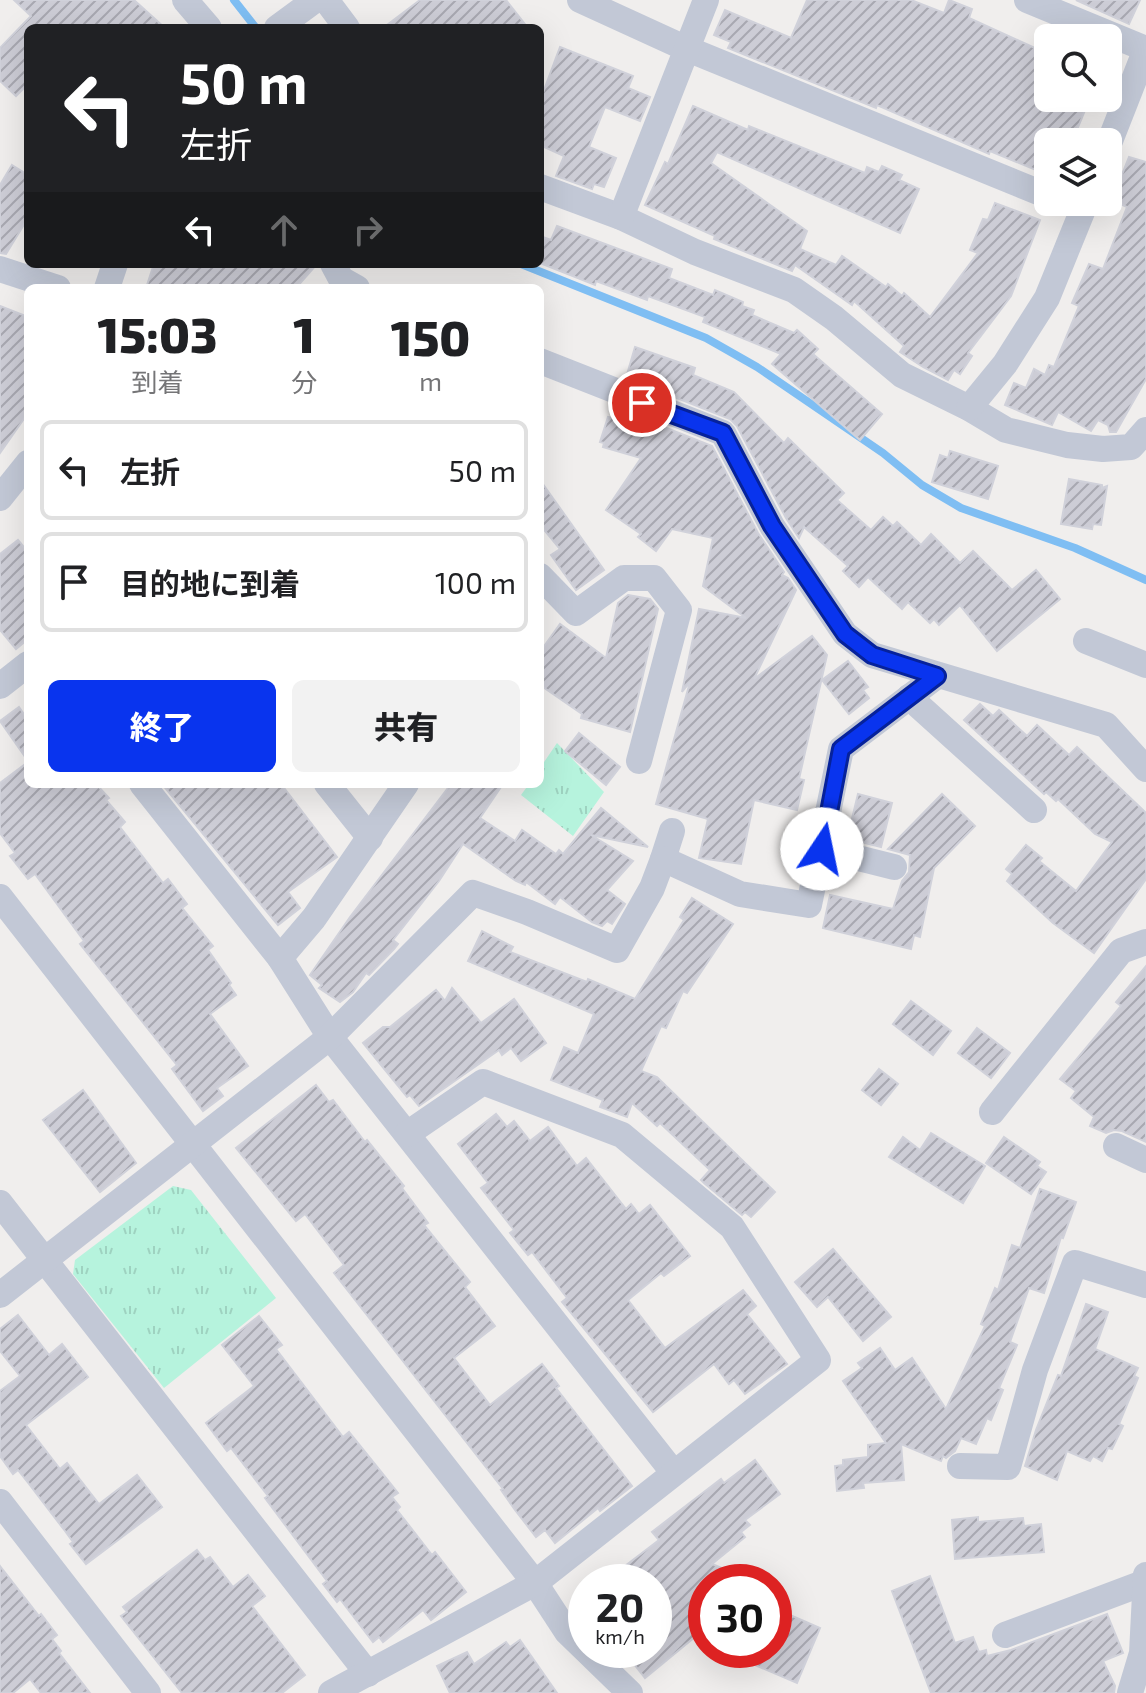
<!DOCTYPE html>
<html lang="ja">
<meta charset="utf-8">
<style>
body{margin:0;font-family:"Exo 2","Noto Sans JP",sans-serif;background:#f2f2f2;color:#202124;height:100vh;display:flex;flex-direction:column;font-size:30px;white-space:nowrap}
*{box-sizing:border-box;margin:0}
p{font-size:26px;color:#757577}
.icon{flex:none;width:44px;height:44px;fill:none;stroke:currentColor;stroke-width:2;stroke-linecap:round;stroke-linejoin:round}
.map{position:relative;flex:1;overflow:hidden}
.sheet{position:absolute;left:24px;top:284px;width:520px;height:504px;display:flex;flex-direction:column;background:#fff;border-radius:12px;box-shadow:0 8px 32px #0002}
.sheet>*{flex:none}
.banner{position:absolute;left:24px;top:24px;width:520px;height:244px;border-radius:12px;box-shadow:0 8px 32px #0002;background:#202124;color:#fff;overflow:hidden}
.buttons{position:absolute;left:1034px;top:24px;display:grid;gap:16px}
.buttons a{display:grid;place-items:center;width:88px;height:88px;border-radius:12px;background:#fff;box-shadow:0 8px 32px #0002;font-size:40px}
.speed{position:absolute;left:568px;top:1564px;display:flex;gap:16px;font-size:40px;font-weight:700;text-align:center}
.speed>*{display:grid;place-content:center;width:104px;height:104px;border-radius:50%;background:#fff;box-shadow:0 8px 32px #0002;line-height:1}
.speed small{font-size:20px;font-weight:400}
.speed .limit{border:12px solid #d22;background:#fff;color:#111}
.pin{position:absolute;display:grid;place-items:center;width:68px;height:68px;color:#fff;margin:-34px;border:4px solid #fff;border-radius:50%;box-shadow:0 2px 8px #0007}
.me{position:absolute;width:88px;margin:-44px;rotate:11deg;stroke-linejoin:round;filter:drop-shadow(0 0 6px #0008)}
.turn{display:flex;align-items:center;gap:28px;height:168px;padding:0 24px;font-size:36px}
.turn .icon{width:104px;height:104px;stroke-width:2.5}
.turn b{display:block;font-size:56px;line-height:68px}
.lanes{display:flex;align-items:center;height:76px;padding:0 24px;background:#0003;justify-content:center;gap:40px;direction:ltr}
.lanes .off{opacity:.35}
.eta{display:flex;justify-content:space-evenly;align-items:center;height:136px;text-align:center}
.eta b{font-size:48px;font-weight:800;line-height:56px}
.action{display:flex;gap:16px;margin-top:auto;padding:16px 24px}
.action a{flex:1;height:92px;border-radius:12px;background:#0934ee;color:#fff;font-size:32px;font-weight:800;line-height:92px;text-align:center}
.action a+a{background:#f2f2f2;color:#202124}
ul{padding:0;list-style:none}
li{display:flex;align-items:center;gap:24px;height:100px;margin:0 16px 12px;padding:0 8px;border:4px solid #e0e0e0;border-radius:12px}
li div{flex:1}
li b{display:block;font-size:30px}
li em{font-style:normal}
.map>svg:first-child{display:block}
.park{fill:url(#park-tufts)}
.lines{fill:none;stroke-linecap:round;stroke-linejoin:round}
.stream{stroke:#7fbef3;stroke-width:8}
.building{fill:url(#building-hatch);stroke:#d0d1da;stroke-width:2}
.minor{stroke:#c2c8d6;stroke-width:26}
.route-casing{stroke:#06229b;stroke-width:20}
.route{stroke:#0934ee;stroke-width:14}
</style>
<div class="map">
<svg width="1146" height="1693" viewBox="0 0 1146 1693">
<defs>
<pattern id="park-tufts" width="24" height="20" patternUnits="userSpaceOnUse" patternTransform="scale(2)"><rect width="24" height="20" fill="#b6f3dd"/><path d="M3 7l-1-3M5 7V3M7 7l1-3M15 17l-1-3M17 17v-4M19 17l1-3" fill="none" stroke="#9ed2c0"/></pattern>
<pattern id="building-hatch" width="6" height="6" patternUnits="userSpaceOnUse" patternTransform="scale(2)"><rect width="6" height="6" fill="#cdcdd6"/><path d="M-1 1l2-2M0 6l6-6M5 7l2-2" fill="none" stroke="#a8a8b1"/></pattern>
</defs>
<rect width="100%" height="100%" fill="#f0eeed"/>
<g class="park">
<path d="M 557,743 L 604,792 L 573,836 L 521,795 L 529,784 L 540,784 L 540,768 Z"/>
<path d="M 173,1186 L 191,1190 L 276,1298 L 164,1388 L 73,1274 L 75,1260 Z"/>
</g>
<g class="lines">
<g class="stream">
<path d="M 234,0 L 256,28"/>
<path d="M 521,264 L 706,338 L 757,367 L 883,453 L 922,485 L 961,508 L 1075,548 L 1146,580"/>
</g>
</g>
<g class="building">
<path d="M 14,0 L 134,0 L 165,28 L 28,28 L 28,84 L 16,96 L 0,81 L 0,48 L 31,16 Z"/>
<path d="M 420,0 L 506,0 L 528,28 L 383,28 Z"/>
<path d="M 807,0 L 911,0 L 944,13 L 949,0 L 972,9 L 969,18 L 1048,54 L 1048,98 L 1090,98 L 1072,142 L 1048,142 L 1048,175 L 990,151 L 989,154 L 877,105 L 876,108 L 728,48 L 731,42 L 714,35 L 725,10 L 791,38 Z"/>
<path d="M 1076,0 L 1140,0 L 1129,24 Z"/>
<path d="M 560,47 L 633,76 L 628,88 L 650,97 L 640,121 L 605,107 L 589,147 L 616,158 L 604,187 L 594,184 L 592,189 L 556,176 L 564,156 L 540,145 L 540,101 Z"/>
<path d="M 693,106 L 748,130 L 749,126 L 865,173 L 867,167 L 879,172 L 882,166 L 902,175 L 899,180 L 919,189 L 900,233 L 717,152 L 711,163 L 807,231 L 800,249 L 836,265 L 842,256 L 886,287 L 888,284 L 902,296 L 904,293 L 930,317 L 978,253 L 970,250 L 983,219 L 988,220 L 995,203 L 1040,220 L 1011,296 L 968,353 L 972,356 L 960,374 L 954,370 L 948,380 L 923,367 L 900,352 L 904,346 L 854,301 L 852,305 L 795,265 L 792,271 L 714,239 L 715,236 L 645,205 L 665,162 L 668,164 Z"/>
<path d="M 1129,157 L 1146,162 L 1146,379 L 1116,432 L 1110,432 L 1108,425 L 1098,420 L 1091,431 L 1058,412 L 1052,425 L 1005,405 L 1014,383 L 1026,388 L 1034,369 L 1045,375 L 1049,365 L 1054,367 L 1079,306 L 1072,303 L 1089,264 L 1103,269 L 1127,207 L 1112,200 Z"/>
<path d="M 12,165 L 28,175 L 28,218 L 6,254 L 0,253 L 0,185 Z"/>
<path d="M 557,226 L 672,269 L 669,278 L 713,295 L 715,290 L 743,302 L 742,306 L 754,310 L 752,315 L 794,333 L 797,330 L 818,349 L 813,354 L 882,414 L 860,440 L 772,364 L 781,354 L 703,322 L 705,317 L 648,296 L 647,300 L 596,281 L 595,285 L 540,263 L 540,236 L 551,240 Z"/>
<path d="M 154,264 L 317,264 L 296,288 L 146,288 Z"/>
<path d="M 0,306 L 28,317 L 28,413 L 0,453 Z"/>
<path d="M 635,347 L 695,368 L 693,375 L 734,392 L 784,443 L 788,438 L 844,493 L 837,500 L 871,530 L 883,517 L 893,526 L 897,522 L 921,545 L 931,534 L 960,563 L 973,551 L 1012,590 L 1036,570 L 1060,599 L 997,651 L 960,605 L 939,625 L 934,619 L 930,623 L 908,602 L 902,609 L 868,577 L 859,587 L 843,571 L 848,566 L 804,527 L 799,538 L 786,518 L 737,426 L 730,419 L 626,378 Z"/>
<path d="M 616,408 L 712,446 L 758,533 L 784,572 L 782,575 L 788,578 L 796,590 L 754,679 L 812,636 L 827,655 L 799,779 L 804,780 L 797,810 L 754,800 L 741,864 L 699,858 L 708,819 L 656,804 L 690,682 L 682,692 L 699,609 L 746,618 L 703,586 L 713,538 L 672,529 L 656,551 L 638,537 L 641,534 L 606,510 L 641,458 L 603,447 L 604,443 L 600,442 L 608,417 L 613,418 Z"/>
<path d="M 950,451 L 998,466 L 988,499 L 932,482 L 940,455 L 948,458 Z"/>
<path d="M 1069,479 L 1102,485 L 1102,488 L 1107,486 L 1101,525 L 1093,524 L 1092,529 L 1061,524 Z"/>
<path d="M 540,480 L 604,570 L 576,590 L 551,555 L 560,549 L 540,525 Z"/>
<path d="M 18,540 L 28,552 L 28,639 L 16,649 L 0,630 L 0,554 Z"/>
<path d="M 628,595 L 650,599 L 658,609 L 630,732 L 581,718 L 582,714 L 540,685 L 540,652 L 560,624 L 606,658 L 618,603 Z"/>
<path d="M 848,661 L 868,687 L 863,690 L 869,698 L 849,714 L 822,680 Z"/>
<path d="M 980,704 L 993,716 L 999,710 L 1027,736 L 1037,725 L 1069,755 L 1077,747 L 1146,813 L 1146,879 L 1094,953 L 1053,923 L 1007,881 L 1012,874 L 1006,869 L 1026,845 L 1042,858 L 1039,861 L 1076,891 L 1112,842 L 1095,834 L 1058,799 L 1056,801 L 1046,792 L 1044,794 L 964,720 Z"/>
<path d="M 19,707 L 28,720 L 28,761 L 0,721 Z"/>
<path d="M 579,733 L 620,767 L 606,785 L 565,751 Z"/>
<path d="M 28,762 L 28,784 L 96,784 L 109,798 L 106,800 L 125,822 L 120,827 L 163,883 L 168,879 L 187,904 L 182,908 L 213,946 L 208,950 L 231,983 L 229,985 L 236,995 L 210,1014 L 248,1066 L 217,1088 L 223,1096 L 203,1111 L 172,1069 L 177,1065 L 80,944 L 84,941 L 35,874 L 28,879 L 10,856 L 15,853 L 0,833 L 0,783 Z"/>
<path d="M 162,784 L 281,784 L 337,857 L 288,892 L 300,908 L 278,925 Z"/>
<path d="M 451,784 L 503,784 L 480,818 L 515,841 L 522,830 L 556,854 L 559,850 L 563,854 L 601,808 L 648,847 L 591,835 L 633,861 L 607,890 L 625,904 L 612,924 L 607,921 L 602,926 L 592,922 L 560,897 L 555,904 L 526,882 L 525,885 L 516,881 L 463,844 L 439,881 L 393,940 L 398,944 L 394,949 L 369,975 L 366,973 L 353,992 L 340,1002 L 319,988 L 322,985 L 310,975 L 350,917 Z"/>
<path d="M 858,794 L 892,803 L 881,847 L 857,841 L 859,833 L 849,831 Z"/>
<path d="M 942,794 L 975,826 L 934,868 L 920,937 L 914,935 L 911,949 L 823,928 L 830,895 L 893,909 L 902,881 L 909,872 L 910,855 L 888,849 Z"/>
<path d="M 692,898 L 733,924 L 687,993 L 683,991 L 666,1028 L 661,1026 L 641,1071 L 657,1077 L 775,1192 L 751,1217 L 745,1212 L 742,1215 L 704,1183 L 701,1180 L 710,1170 L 660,1123 L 657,1126 L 632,1103 L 627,1117 L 600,1107 L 603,1100 L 551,1080 L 564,1047 L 578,1053 L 594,1014 L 468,961 L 482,931 L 513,947 L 510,952 L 587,982 L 588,979 L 635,999 L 684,920 L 680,917 Z"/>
<path d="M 1146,966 L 1146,1142 L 1122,1131 L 1114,1130 L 1106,1133 L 1090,1126 L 1094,1117 L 1071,1098 L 1076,1091 L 1060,1079 L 1121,1006 L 1116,1002 Z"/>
<path d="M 452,988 L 481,1023 L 514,999 L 546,1043 L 521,1061 L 511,1048 L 502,1055 L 499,1050 L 419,1106 L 410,1095 L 407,1097 L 363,1043 L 383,1027 L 390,1027 L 436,990 L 445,1001 Z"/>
<path d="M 911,1001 L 951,1031 L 933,1055 L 893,1024 Z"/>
<path d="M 977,1028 L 1010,1053 L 991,1078 L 958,1053 Z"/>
<path d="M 879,1069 L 898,1084 L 881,1105 L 862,1090 Z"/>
<path d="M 316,1085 L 329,1102 L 333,1100 L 365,1142 L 367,1140 L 404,1186 L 402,1188 L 428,1223 L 424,1225 L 470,1282 L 465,1287 L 495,1326 L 454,1358 L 490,1405 L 542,1364 L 559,1386 L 556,1388 L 632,1486 L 600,1511 L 598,1508 L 555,1543 L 545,1530 L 536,1537 L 515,1510 L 501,1490 L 503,1489 L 334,1273 L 344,1265 L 305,1214 L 296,1221 L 236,1148 Z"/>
<path d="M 83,1090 L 136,1163 L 100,1192 L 43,1120 Z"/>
<path d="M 496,1114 L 507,1127 L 514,1121 L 530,1141 L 548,1127 L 577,1166 L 586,1158 L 626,1209 L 631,1204 L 639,1214 L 650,1205 L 690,1256 L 664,1276 L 661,1273 L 628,1300 L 665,1348 L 743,1290 L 756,1306 L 747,1314 L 787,1364 L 745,1394 L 734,1380 L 729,1384 L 714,1364 L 653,1412 L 562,1302 L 567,1298 L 532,1252 L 528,1255 L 510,1233 L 514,1230 L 481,1188 L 488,1183 L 458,1144 Z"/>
<path d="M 931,1133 L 985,1166 L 963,1203 L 889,1157 L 903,1137 L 920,1150 Z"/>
<path d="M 1004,1137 L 1040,1162 L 1037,1166 L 1046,1172 L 1031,1194 L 986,1163 Z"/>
<path d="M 1040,1189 L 1076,1202 L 1063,1238 L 1061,1237 L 1044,1293 L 1029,1288 L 1010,1342 L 1017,1345 L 999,1388 L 1003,1390 L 991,1420 L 987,1418 L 976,1444 L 961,1438 L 955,1451 L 946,1458 L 943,1456 L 941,1461 L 901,1444 L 904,1480 L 863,1483 L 864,1488 L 837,1491 L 835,1466 L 843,1465 L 843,1460 L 868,1457 L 868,1445 L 886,1443 L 843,1381 L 862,1368 L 858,1363 L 880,1348 L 895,1370 L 912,1358 L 946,1409 L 985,1326 L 981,1324 L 995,1288 L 998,1290 L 1012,1245 L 1020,1248 Z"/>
<path d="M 833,1249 L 891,1317 L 863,1341 L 828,1297 L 817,1307 L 795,1282 Z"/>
<path d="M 1086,1304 L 1108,1312 L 1095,1349 L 1138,1368 L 1134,1376 L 1138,1378 L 1119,1424 L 1123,1426 L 1112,1449 L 1108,1448 L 1102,1461 L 1093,1456 L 1090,1461 L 1067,1451 L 1057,1480 L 1025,1466 L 1036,1430 L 1058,1375 L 1061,1376 Z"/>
<path d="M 18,1315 L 49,1355 L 62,1344 L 88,1377 L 26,1425 L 60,1469 L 67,1463 L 99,1504 L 137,1475 L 162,1507 L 86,1564 L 70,1544 L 73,1542 L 65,1531 L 29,1484 L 18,1470 L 13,1474 L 0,1456 L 0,1391 L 20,1376 L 0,1351 L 0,1329 Z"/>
<path d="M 259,1316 L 282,1345 L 276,1349 L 343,1437 L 349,1432 L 382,1473 L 398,1493 L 392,1497 L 400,1507 L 397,1510 L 432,1555 L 435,1552 L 466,1592 L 431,1620 L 423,1610 L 383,1642 L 379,1637 L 373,1642 L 340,1599 L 337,1602 L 323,1584 L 327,1581 L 265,1498 L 268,1496 L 231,1448 L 227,1451 L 206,1423 L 254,1386 L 222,1345 Z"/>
<path d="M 755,1460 L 780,1494 L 745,1520 L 750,1525 L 741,1532 L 745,1537 L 712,1564 L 755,1582 L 706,1582 L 706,1641 L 695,1637 L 645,1678 L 623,1650 L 654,1650 L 654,1582 L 604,1582 L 659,1540 L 652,1532 L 670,1518 L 721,1479 L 724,1483 Z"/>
<path d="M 978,1517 L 978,1522 L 1023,1518 L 1024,1526 L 1041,1524 L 1044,1552 L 955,1559 L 952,1520 Z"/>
<path d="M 197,1550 L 205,1560 L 210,1557 L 233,1587 L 248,1575 L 265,1596 L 252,1606 L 305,1675 L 282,1693 L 182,1693 L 121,1616 L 127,1612 L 123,1607 Z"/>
<path d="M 0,1566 L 39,1616 L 41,1614 L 57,1635 L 52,1639 L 61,1651 L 59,1653 L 90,1693 L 41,1693 L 30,1679 L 13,1693 L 0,1693 Z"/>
<path d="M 930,1576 L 955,1643 L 973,1637 L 979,1652 L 986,1650 L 987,1656 L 1011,1650 L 1107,1614 L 1123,1653 L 1103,1661 L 1115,1686 L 1114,1693 L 931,1693 L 892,1591 Z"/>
<path d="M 774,1608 L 820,1628 L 797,1683 L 720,1650 L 774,1650 Z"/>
<path d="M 520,1640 L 557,1693 L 450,1693 L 437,1666 L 467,1652 L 474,1664 L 506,1642 L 510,1647 Z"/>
</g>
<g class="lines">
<g class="minor">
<path d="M 185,0 L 209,28"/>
<path d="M 326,0 L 347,28"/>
<path d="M 580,0 L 685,48 L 1048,196"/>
<path d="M 1027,0 L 1146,49"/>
<path d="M 277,28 L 315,0"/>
<path d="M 1108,146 L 1146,49"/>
<path d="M 540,187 L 621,217 L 695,252 L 794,290 L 834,318 L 902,375 L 969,408 L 1006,430 L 1067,445 L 1103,449 L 1131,447 L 1146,430"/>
<path d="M 621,217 L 706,0"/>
<path d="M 333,264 L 341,279 L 357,288"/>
<path d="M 0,269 L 58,288"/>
<path d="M 107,288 L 115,264"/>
<path d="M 540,361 L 723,433 L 772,526 L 845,634 L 872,655 L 1106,725 L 1146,769"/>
<path d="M 969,408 L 1005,364 L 1047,298 L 1086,202"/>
<path d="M 0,498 L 28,463"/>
<path d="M 540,576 L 576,613 L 624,578 L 654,578 L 679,610 L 639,761"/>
<path d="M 1086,641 L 1146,665"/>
<path d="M 0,686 L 28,664"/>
<path d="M 909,697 L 1034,810"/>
<path d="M 142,784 L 280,958 L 330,1037 L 673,1472"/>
<path d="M 327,784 L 370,838"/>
<path d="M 822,849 L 894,867"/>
<path d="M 663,859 L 672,831"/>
<path d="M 0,897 L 535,1583 L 567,1632 L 630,1693"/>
<path d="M 280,958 L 314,918 L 406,784"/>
<path d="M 992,1112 L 1121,951 L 1146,942"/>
<path d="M 1116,1146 L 1146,1160"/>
<path d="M 0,1203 L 368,1674"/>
<path d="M 0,1295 L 330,1037 L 473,893 L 527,912 L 617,950 L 652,888 L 663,859 L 740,894 L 809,905 L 841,749 L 937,676"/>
<path d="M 960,1466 L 1008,1467 L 1035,1370 L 1075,1263 L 1146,1285"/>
<path d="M 0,1502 L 148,1693"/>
<path d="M 1005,1635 L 1146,1582"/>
<path d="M 331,1693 L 535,1583 L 818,1360 L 732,1227 L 622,1135 L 483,1082 L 407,1134"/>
<path d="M 1130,1693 L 1142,1653 L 1146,1575"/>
</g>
</g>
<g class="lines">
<defs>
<path id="route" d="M 642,403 L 723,433 L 772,526 L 845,634 L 872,655 L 937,676 L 841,749 L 822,849"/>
</defs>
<use href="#route" class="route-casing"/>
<use href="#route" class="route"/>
</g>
</svg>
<div class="buttons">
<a><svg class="icon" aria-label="search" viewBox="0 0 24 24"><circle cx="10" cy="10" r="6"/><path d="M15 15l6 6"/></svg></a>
<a><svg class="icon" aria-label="layers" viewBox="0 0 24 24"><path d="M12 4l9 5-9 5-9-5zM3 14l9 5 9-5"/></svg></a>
</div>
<div class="speed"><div>20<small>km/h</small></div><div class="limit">30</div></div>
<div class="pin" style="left:642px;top:403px;background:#d93025"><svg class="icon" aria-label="arrive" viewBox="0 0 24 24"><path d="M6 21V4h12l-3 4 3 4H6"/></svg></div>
<svg class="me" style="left:822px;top:849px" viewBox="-20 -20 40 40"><circle r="19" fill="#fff"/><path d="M0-13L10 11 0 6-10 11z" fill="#0934ee"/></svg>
<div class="banner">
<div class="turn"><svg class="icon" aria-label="left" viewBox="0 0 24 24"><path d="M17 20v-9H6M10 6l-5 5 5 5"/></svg><div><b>50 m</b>左折</div></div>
<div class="lanes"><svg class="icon" aria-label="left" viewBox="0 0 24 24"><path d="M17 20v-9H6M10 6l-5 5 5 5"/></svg><svg class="icon off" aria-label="ahead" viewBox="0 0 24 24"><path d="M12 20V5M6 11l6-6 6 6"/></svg><svg class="icon off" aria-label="right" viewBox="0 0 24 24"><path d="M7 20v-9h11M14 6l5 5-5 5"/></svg></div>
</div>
<section class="sheet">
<div class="eta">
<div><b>15:03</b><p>到着</p></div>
<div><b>1</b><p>分</p></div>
<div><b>150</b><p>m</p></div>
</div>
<ul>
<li><svg class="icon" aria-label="left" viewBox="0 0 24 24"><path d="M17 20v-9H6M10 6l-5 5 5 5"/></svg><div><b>左折</b></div><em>50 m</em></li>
<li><svg class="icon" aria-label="arrive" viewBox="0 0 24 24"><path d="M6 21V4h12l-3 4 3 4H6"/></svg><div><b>目的地に到着</b></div><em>100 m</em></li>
</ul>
<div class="action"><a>終了</a><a>共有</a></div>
</section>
</div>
